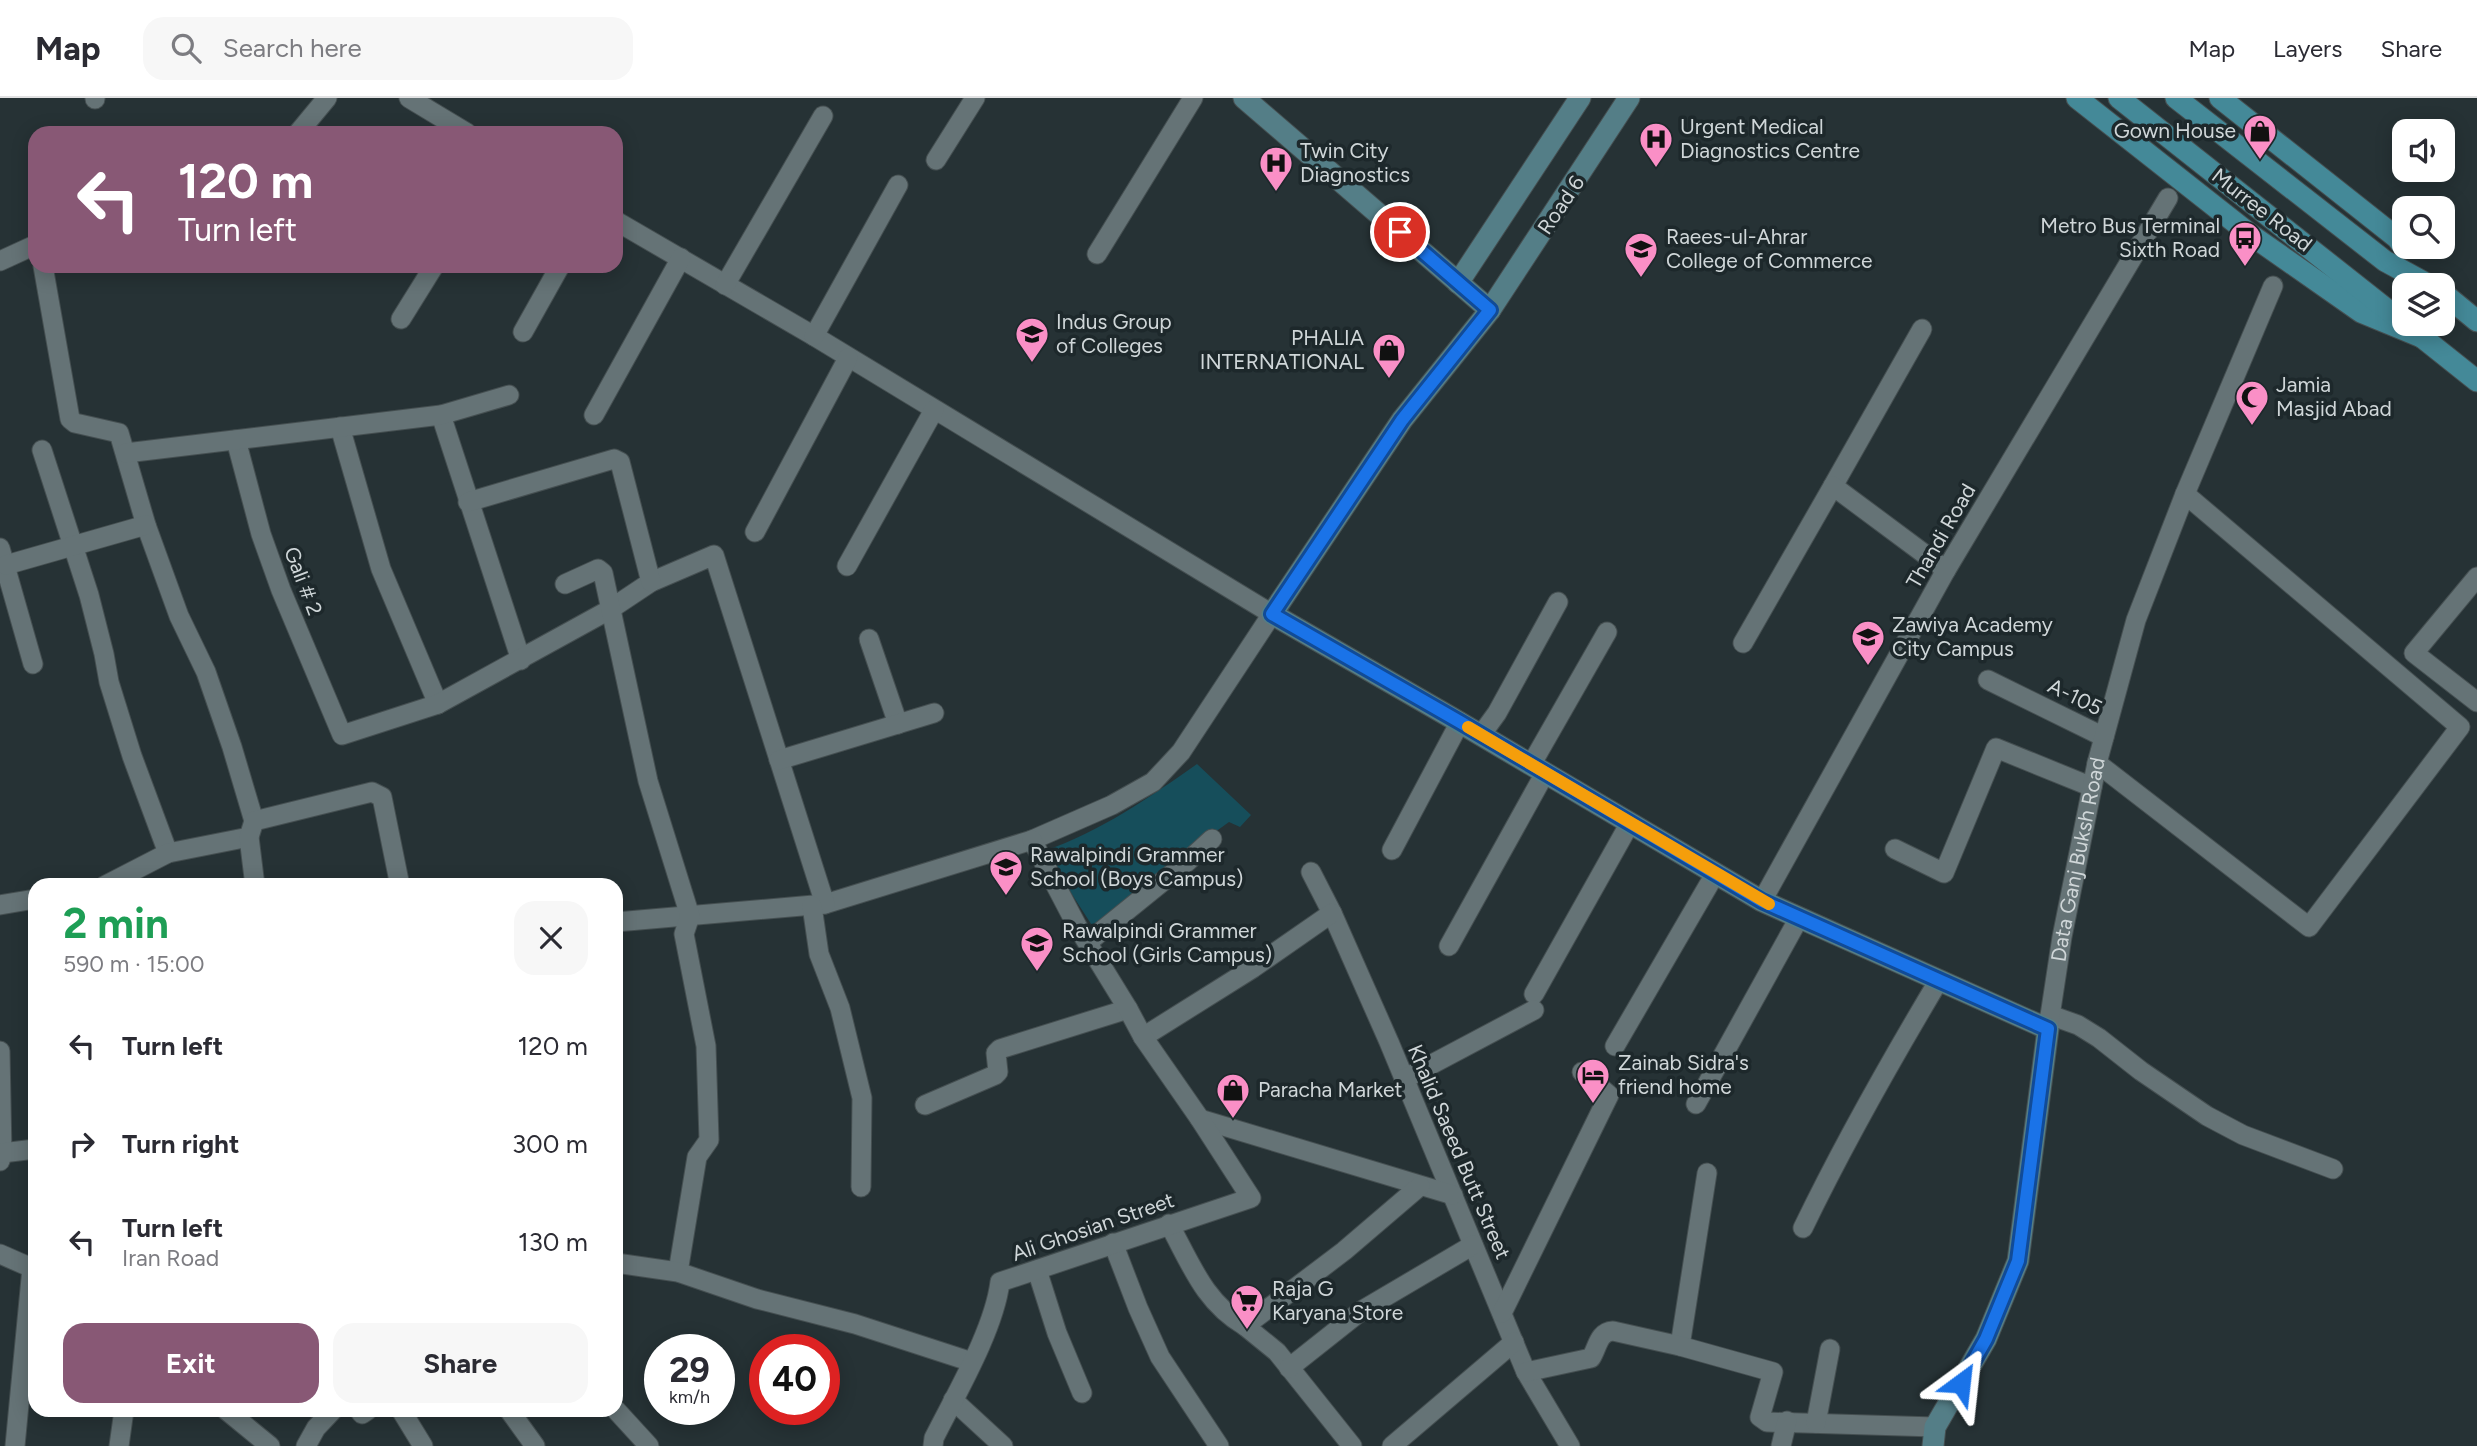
<!DOCTYPE html>
<meta charset="utf-8">
<style>
body{margin:0;font-family:Figtree,sans-serif;background:#f7f7f7;color:#2b2b33;height:100vh;display:flex;flex-direction:column;font-size:26px;white-space:nowrap}
*{box-sizing:border-box;margin:0}
p{font-size:23px;color:#7c7c81}
.icon{flex:none;width:38px;height:38px;fill:none;stroke:currentColor;stroke-width:2;stroke-linecap:round;stroke-linejoin:round}
.map{position:relative;flex:1;overflow:hidden}
.side{position:absolute;left:28px;top:780px;width:595px;height:539px;display:flex;flex-direction:column;background:#fff;border-radius:21px;box-shadow:0 4px 18px #0003}
.side>*{flex:none}
.banner{position:absolute;left:28px;top:28px;width:595px;height:147px;border-radius:21px;box-shadow:0 4px 18px #0003;background:#885875;color:#fff;overflow:hidden}
.tools{position:absolute;left:2392px;top:21px;display:grid;gap:14px}
.tools a{display:grid;place-items:center;width:63px;height:63px;border-radius:14px;background:#fff;box-shadow:0 4px 18px #0003;font-size:35px}
.speed{position:absolute;left:644px;top:1236px;display:flex;gap:14px;font-size:35px;font-weight:700;text-align:center}
.speed>*{display:grid;place-content:center;width:91px;height:91px;border-radius:50%;background:#fff;box-shadow:0 4px 18px #0003;line-height:1}
.speed small{font-size:18px;font-weight:400}
.speed .limit{border:10px solid #d22;background:#fff;color:#111}
.pin{position:absolute;display:grid;place-items:center;width:60px;height:60px;color:#fff;margin:-30px;border:4px solid #fff;border-radius:50%;box-shadow:0 2px 7px #0007}
.me{position:absolute;width:77px;margin:-38px;rotate:30deg;stroke-linejoin:round;filter:drop-shadow(0 0 5px #0008)}
.turn{display:flex;align-items:center;gap:24px;height:147px;padding:0 35px;font-size:32px}
.turn .icon{width:91px;height:91px;stroke-width:2.5}
.turn b{display:block;font-size:49px;line-height:60px}
.round{display:grid;place-items:center;flex:none;width:74px;height:74px;border-radius:21px;background:#f7f7f7}
.head{display:flex;align-items:center;justify-content:space-between;height:119px;padding:0 35px}
h1{font-size:42px;font-weight:700;line-height:52px;color:#1e9e55}
.button{display:flex;gap:14px;margin-top:auto;padding:14px 35px}
.button a{flex:1;height:80px;border-radius:21px;background:#885875;color:#fff;font-size:28px;font-weight:700;line-height:80px;text-align:center}
.button a+a{background:#f7f7f7;color:#2b2b33}
ul{padding:0;list-style:none}
li{display:flex;align-items:center;gap:21px;height:98px;padding:0 35px}
li div{flex:1}
li b{display:block;font-size:26px}
li em{font-style:normal}
header{display:flex;align-items:center;gap:42px;box-sizing:border-box;height:98px;padding:0 35px;background:#fff;border-bottom:2px solid #e1e1e2}
header strong{font-size:33px}
nav{display:flex;gap:38px;margin-inline-start:auto;font-size:24px}
.search{width:490px;height:63px;background:#f7f7f7;display:flex;align-items:center;gap:18px;box-sizing:border-box;padding:0 24px;border-radius:21px;color:#7c7c81;font-size:26px}
.map>svg:first-child{display:block}
.green{fill:#164e5b}
.lines{fill:none;stroke-linecap:round;stroke-linejoin:round}
.street-casing{stroke:#454f51;stroke-width:21}
.secondary-casing{stroke:#454f51;stroke-width:23}
.primary-casing{stroke:#454f51;stroke-width:23}
.street{stroke:#657376;stroke-width:19}
.secondary{stroke:#547e87;stroke-width:21}
.primary{stroke:#448998;stroke-width:21}
.route-casing{stroke:#114b97;stroke-width:18}
.route{stroke:#1a73e8;stroke-width:12}
.slow{stroke:#f59e0b;stroke-width:12}
.labels{text-anchor:middle;stroke-width:7;stroke-linejoin:round;paint-order:stroke}
.poi-label{font-size:21px;fill:#cfd6d8;stroke:#1d282b;text-anchor:start}
.street-label{font-size:21px;fill:#cfd6d8;stroke:#1d282b}
</style>
<header>
<strong>Map</strong>
<div class="search"><svg class="icon" aria-label="search" viewBox="0 0 24 24"><circle cx="10" cy="10" r="6"/><path d="M15 15l6 6"/></svg>Search here</div>
<nav><a>Map</a><a>Layers</a><a>Share</a></nav>
</header>
<div class="map">
<svg width="2477" height="1348" viewBox="0 0 2477 1348">
<rect width="100%" height="100%" fill="#263235"/>
<path class="green" d="M 1197,666 L 1251,717 L 1240,729 L 1229,724 L 1200,745 L 1095,832 L 1044,753 C 1100,734 1150,699 1197,666 Z"/>
<g class="lines">
<defs>
<g id="street">
<path d="M 409,0 L 467,35"/>
<path d="M 95,1 L 95,0"/>
<path d="M 298,35 L 327,0"/>
<path d="M 936,62 L 975,0"/>
<path d="M 616,123 L 814,238 L 1272,516 L 1181,654 L 1153,684 L 1112,707 L 1032,742 L 825,806 L 616,824"/>
<path d="M 1097,156 L 1193,0"/>
<path d="M 0,163 L 35,147"/>
<path d="M 43,168 L 70,321 L 75,325 L 119,335 L 146,427 L 179,518 L 206,574 L 232,649 L 254,723"/>
<path d="M 725,187 L 823,18"/>
<path d="M 401,221 L 434,168"/>
<path d="M 523,234 L 560,168"/>
<path d="M 814,238 L 898,87"/>
<path d="M 441,317 L 521,562"/>
<path d="M 594,317 L 681,160"/>
<path d="M 340,329 L 381,471 L 438,606"/>
<path d="M 236,342 L 261,436 L 281,492 L 342,637 L 438,606 L 609,512 L 651,484 L 714,457 L 825,806"/>
<path d="M 42,352 L 89,497 L 104,556 L 109,584 L 132,658 L 168,755"/>
<path d="M 126,355 L 441,317 L 509,297"/>
<path d="M 1833,388 L 1922,231"/>
<path d="M 468,404 L 614,361 L 620,364 L 651,484"/>
<path d="M 755,434 L 848,260"/>
<path d="M 0,450 L 33,566"/>
<path d="M 6,467 L 146,427"/>
<path d="M 847,468 L 934,312"/>
<path d="M 2477,479 L 2414,555 L 2477,604"/>
<path d="M 565,486 L 598,471 L 603,475 L 648,683 L 690,818 L 684,836 L 706,948 L 709,1042 L 697,1059 L 678,1174"/>
<path d="M 869,541 L 898,626"/>
<path d="M 1743,545 L 1833,388 L 1946,472"/>
<path d="M 1988,582 L 2104,639"/>
<path d="M 1481,637 L 1497,615 L 1558,504"/>
<path d="M 779,662 L 934,615"/>
<path d="M 2097,665 L 2309,829 L 2460,629 L 2185,396"/>
<path d="M 1531,667 L 1607,534"/>
<path d="M 1895,751 L 1944,775 L 1996,650 L 2092,689"/>
<path d="M 1392,752 L 1460,624"/>
<path d="M 1311,774 L 1332,815 L 1389,944 L 1526,1274 L 1570,1348"/>
<path d="M 104,788 L 168,755 L 249,739"/>
<path d="M 255,788 L 249,739 L 254,723 L 372,694 L 382,699 L 400,788"/>
<path d="M 1762,803 L 1946,472 L 2168,100"/>
<path d="M 0,807 L 35,801"/>
<path d="M 812,808 L 819,856 L 840,910 L 862,1000 L 861,1089"/>
<path d="M 1088,844 L 1188,763 L 1212,741"/>
<path d="M 1449,848 L 1545,675"/>
<path d="M 1534,896 L 1630,725"/>
<path d="M 2050,917 L 2078,927 L 2099,940 L 2141,973 L 2207,1018 L 2243,1037 L 2333,1071"/>
<path id="s1" d="M 2048,931 L 2062,839 L 2097,665 L 2136,522 L 2185,396 L 2273,188"/>
<path d="M 1143,939 L 1253,870 L 1332,815"/>
<path d="M 1615,948 L 1715,776"/>
<path d="M 0,953 L 2,1055 L 0,1063"/>
<path d="M 1404,981 L 1534,912"/>
<path d="M 1696,1006 L 1799,820"/>
<path d="M 925,1007 L 995,977 L 998,974 L 996,955 L 1000,951 L 1128,911"/>
<path d="M 1200,1021 L 1453,1097"/>
<path d="M 2,1055 L 35,1051"/>
<path d="M 1169,1126 C 1191,1166 1204,1204 1245,1228 L 1344,1153 L 1420,1088"/>
<path d="M 1803,1130 C 1844,1045 1890,964 1939,882"/>
<path d="M 1113,1145 L 1138,1210 L 1160,1259 L 1219,1348"/>
<path d="M 0,1156 L 32,1170 L 15,1348"/>
<path d="M 616,1165 L 678,1174 L 757,1201 L 855,1226 L 972,1264"/>
<path d="M 1037,1172 L 1057,1235 L 1082,1295"/>
<path d="M 1502,1215 L 1609,997 L 1582,974"/>
<path d="M 1245,1228 L 1277,1254 L 1352,1348"/>
<path d="M 1680,1248 L 1707,1075"/>
<path d="M 1289,1270 L 1361,1213 L 1473,1147"/>
<path d="M 1526,1274 L 1591,1260 C 1598,1249 1598,1234 1613,1233 L 1680,1248 L 1773,1274 L 1760,1319 L 1767,1324 L 1935,1329"/>
<path d="M 953,1302 L 1003,1348"/>
<path d="M 226,1312 L 270,1348"/>
<path d="M 359,1312 L 362,1316 L 368,1312"/>
<path d="M 401,1312 L 423,1348"/>
<path d="M 509,1312 L 535,1348"/>
<path d="M 616,1312 L 649,1348"/>
<path d="M 1816,1325 L 1830,1251"/>
<path d="M 119,1348 L 124,1312"/>
<path d="M 306,1348 L 316,1330 L 333,1312"/>
<path d="M 933,1348 L 934,1340 C 956,1296 994,1232 1000,1184 L 1251,1100 L 1200,1021 L 1143,939 L 1128,911 L 1077,828 L 1032,742"/>
<path d="M 1392,1348 L 1514,1244"/>
<path d="M 1781,1348 L 1787,1323"/>
</g>
<g id="secondary">
<path d="M 1244,0 L 1490,212"/>
<path d="M 1629,0 L 1490,212 L 1402,322 L 1272,516 L 1452,620 L 1762,803 L 2048,931 L 2018,1163 L 1986,1241 L 1935,1329 L 1933,1348"/>
<path d="M 1458,185 L 1580,0"/>
</g>
<g id="primary">
<path d="M 2077,0 L 2251,137 L 2361,214 L 2424,240"/>
<path d="M 2119,0 L 2404,225"/>
<path d="M 2176,0 L 2385,163 L 2429,187"/>
<path d="M 2220,0 L 2397,140 L 2404,149"/>
<path d="M 2443,195 L 2477,223"/>
<path d="M 2413,232 L 2477,283"/>
</g>
</defs>
<use href="#street" class="street-casing"/>
<use href="#secondary" class="secondary-casing"/>
<use href="#primary" class="primary-casing"/>
<use href="#street" class="street"/>
<use href="#secondary" class="secondary"/>
<use href="#primary" class="primary"/>
</g>
<g class="lines">
<defs>
<path id="route" d="M 1400,134 L 1490,212 L 1402,322 L 1272,516 L 1460,624 L 1762,803 L 2048,931 L 2018,1163 L 1986,1241 L 1961,1285"/>
</defs>
<use href="#route" class="route-casing"/>
<use href="#route" class="route"/>
<path class="slow" d="M 1468,629 L 1769,806"/>
</g>
<defs>
<symbol id="shop-pin" viewBox="-11 -11 22 30"><path d="M0 17L-7.5 6A9.5 9.5 0 1 1 7.5 6Z" fill="#fa8fc6" stroke="#1d282b"/><path d="M-5-2.5h2.3a2.7 3.5 0 0 1 5.4 0H5L5.5 6h-11ZM-1.5-2.5h3a1.5 2.3 0 0 0-3 0Z" fill="#111"/></symbol>
<symbol id="hospital-pin" viewBox="-11 -11 22 30"><path d="M0 17L-7.5 6A9.5 9.5 0 1 1 7.5 6Z" fill="#fa8fc6" stroke="#1d282b"/><path d="M-5-5h3v3.5h4V-5h3V5h-3V1.5h-4V5h-3Z" fill="#111"/></symbol>
<symbol id="bus-pin" viewBox="-11 -11 22 30"><path d="M0 17L-7.5 6A9.5 9.5 0 1 1 7.5 6Z" fill="#fa8fc6" stroke="#1d282b"/><path d="M-5-6H5V4H4V6H2V4H-2V6H-4V4H-5ZM-3.5-4V0h7V-4ZM-3.5 1.2v1.5H-2V1.2ZM2 1.2v1.5H3.5V1.2Z" fill="#111"/></symbol>
<symbol id="university-pin" viewBox="-11 -11 22 30"><path d="M0 17L-7.5 6A9.5 9.5 0 1 1 7.5 6Z" fill="#fa8fc6" stroke="#1d282b"/><path d="M0-5L7-2L0 1L-7-2ZM-4 1L0 2.5L4 1V4Q0 6-4 4Z" fill="#111"/></symbol>
<symbol id="mosque-pin" viewBox="-11 -11 22 30"><path d="M0 17L-7.5 6A9.5 9.5 0 1 1 7.5 6Z" fill="#fa8fc6" stroke="#1d282b"/><path d="M3.5-4.9A6 6 0 1 0 3.5 4.9A5 5 0 1 1 3.5-4.9Z" fill="#111"/></symbol>
<symbol id="school-pin" viewBox="-11 -11 22 30"><path d="M0 17L-7.5 6A9.5 9.5 0 1 1 7.5 6Z" fill="#fa8fc6" stroke="#1d282b"/><path d="M0-5L7-2L0 1L-7-2ZM-4 1L0 2.5L4 1V4Q0 6-4 4Z" fill="#111"/></symbol>
<symbol id="hotel-pin" viewBox="-11 -11 22 30"><path d="M0 17L-7.5 6A9.5 9.5 0 1 1 7.5 6Z" fill="#fa8fc6" stroke="#1d282b"/><path d="M-6-4.5h1.5V1H6V5H4.5V3h-9V5H-6ZM-4 0a1.8 1.8 0 1 1 3.6 0ZM.5 0V-2.5h3Q6-2.5 6 0Z" fill="#111"/></symbol>
<symbol id="supermarket-pin" viewBox="-11 -11 22 30"><path d="M0 17L-7.5 6A9.5 9.5 0 1 1 7.5 6Z" fill="#fa8fc6" stroke="#1d282b"/><path d="M-6-5.5h2.5l.6 2H6L4.5 2H-2.5L-4.4-4H-6ZM-1.5 3.2a1.3 1.3 0 1 0 .1 0ZM3 3.2a1.3 1.3 0 1 0 .1 0Z" fill="#111"/></symbol>
</defs>
<g fill-rule="evenodd">
<use href="#shop-pin" x="2241" y="14" width="38" height="52"/>
<use href="#hospital-pin" x="1637" y="22" width="38" height="52"/>
<use href="#hospital-pin" x="1257" y="46" width="38" height="52"/>
<use href="#bus-pin" x="2226" y="121" width="38" height="52"/>
<use href="#university-pin" x="1622" y="132" width="38" height="52"/>
<use href="#university-pin" x="1013" y="217" width="38" height="52"/>
<use href="#shop-pin" x="1370" y="233" width="38" height="52"/>
<use href="#mosque-pin" x="2233" y="280" width="38" height="52"/>
<use href="#university-pin" x="1849" y="520" width="38" height="52"/>
<use href="#school-pin" x="987" y="750" width="38" height="52"/>
<use href="#school-pin" x="1018" y="826" width="38" height="52"/>
<use href="#hotel-pin" x="1574" y="958" width="38" height="52"/>
<use href="#shop-pin" x="1214" y="973" width="38" height="52"/>
<use href="#supermarket-pin" x="1228" y="1184" width="38" height="52"/>
</g>
<g class="labels">
<g class="poi-label">
<text x="1680" y="36">Urgent Medical<tspan x="1680" dy="24">Diagnostics Centre</tspan></text>
<text x="2236" y="40" text-anchor="end">Gown House</text>
<text x="1300" y="60">Twin City<tspan x="1300" dy="24">Diagnostics</tspan></text>
<text x="2220" y="135" text-anchor="end">Metro Bus Terminal<tspan x="2220" dy="24">Sixth Road</tspan></text>
<text x="1666" y="146">Raees-ul-Ahrar<tspan x="1666" dy="24">College of Commerce</tspan></text>
<text x="1056" y="231">Indus Group<tspan x="1056" dy="24">of Colleges</tspan></text>
<text x="1364" y="247" text-anchor="end">PHALIA<tspan x="1364" dy="24">INTERNATIONAL</tspan></text>
<text x="2276" y="294">Jamia<tspan x="2276" dy="24">Masjid Abad</tspan></text>
<text x="1892" y="534">Zawiya Academy<tspan x="1892" dy="24">City Campus</tspan></text>
<text x="1030" y="764">Rawalpindi Grammer<tspan x="1030" dy="24">School (Boys Campus)</tspan></text>
<text x="1062" y="840">Rawalpindi Grammer<tspan x="1062" dy="24">School (Girls Campus)</tspan></text>
<text x="1618" y="972">Zainab Sidra's<tspan x="1618" dy="24">friend home</tspan></text>
<text x="1258" y="999">Paracha Market</text>
<text x="1272" y="1198">Raja G<tspan x="1272" dy="24">Karyana Store</tspan></text>
</g>
<g class="street-label">
<text transform="translate(1561 107) rotate(-56)" y="7">Road 6</text>
<text transform="translate(2262 112) rotate(38)" y="7">Murree Road</text>
<text transform="translate(1941 438) rotate(-60)" y="7">Thandi Road</text>
<text transform="translate(303 483) rotate(69)" y="7">Gali # 2</text>
<text transform="translate(2075 599) rotate(26)" y="7">A-105</text>
<text dy="7" stroke="none"><textPath href="#s1" startOffset="172">Data Ganj Buksh Road</textPath></text>
<text transform="translate(1459 1054) rotate(67)" y="7">Khalid Saeed Butt Street</text>
<text transform="translate(1093 1129) rotate(-19)" y="7">Ali Ghosian Street</text>
</g>
</g>
</svg>
<div class="tools">
<a><svg class="icon" aria-label="sound" viewBox="0 0 24 24"><path d="M4 9h4l5-4v14l-5-4H4zM17 9q2 3 0 6"/></svg></a>
<a><svg class="icon" aria-label="search" viewBox="0 0 24 24"><circle cx="10" cy="10" r="6"/><path d="M15 15l6 6"/></svg></a>
<a><svg class="icon" aria-label="layers" viewBox="0 0 24 24"><path d="M12 4l9 5-9 5-9-5zM3 14l9 5 9-5"/></svg></a>
</div>
<div class="speed"><div>29<small>km/h</small></div><div class="limit">40</div></div>
<div class="pin" style="left:1400px;top:134px;background:#d93025"><svg class="icon" aria-label="arrive" viewBox="0 0 24 24"><path d="M6 21V4h12l-3 4 3 4H6"/></svg></div>
<svg class="me" style="left:1961px;top:1285px" viewBox="-20 -20 40 40"><path d="M0-17L14 15 0 8-14 15z" fill="#1a73e8" stroke="#fff" stroke-width="4"/></svg>
<div class="banner">
<div class="turn"><svg class="icon" aria-label="left" viewBox="0 0 24 24"><path d="M17 20v-9H6M10 6l-5 5 5 5"/></svg><div><b>120 m</b>Turn left</div></div>
</div>
<section class="side">
<div class="head"><div><h1>2 min</h1><p>590 m · 15:00</p></div><a class="round"><svg class="icon" aria-label="close" viewBox="0 0 24 24"><path d="M6 6l12 12M18 6L6 18"/></svg></a></div>
<ul>
<li><svg class="icon" aria-label="left" viewBox="0 0 24 24"><path d="M17 20v-9H6M10 6l-5 5 5 5"/></svg><div><b>Turn left</b></div><em>120 m</em></li>
<li><svg class="icon" aria-label="right" viewBox="0 0 24 24"><path d="M7 20v-9h11M14 6l5 5-5 5"/></svg><div><b>Turn right</b></div><em>300 m</em></li>
<li><svg class="icon" aria-label="left" viewBox="0 0 24 24"><path d="M17 20v-9H6M10 6l-5 5 5 5"/></svg><div><b>Turn left</b><p>Iran Road</p></div><em>130 m</em></li>
</ul>
<div class="button"><a>Exit</a><a>Share</a></div>
</section>
</div>
